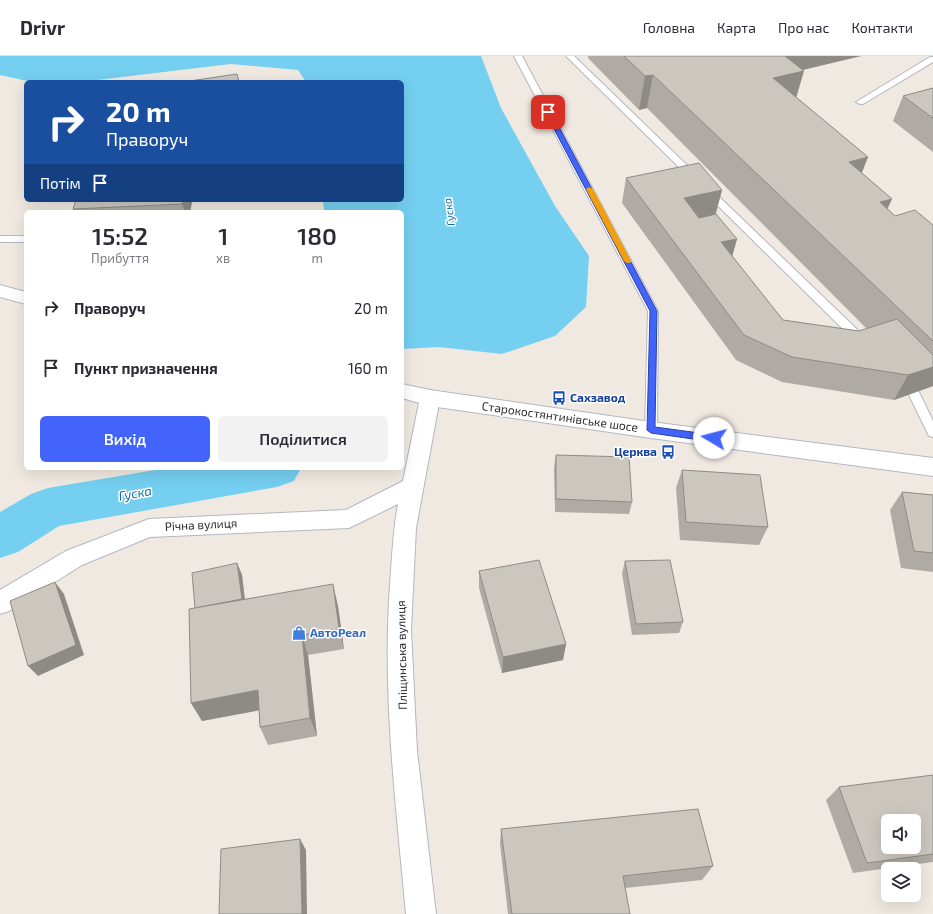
<!DOCTYPE html>
<html lang="uk">
<meta charset="utf-8">
<style>
body{margin:0;font-family:"Exo 2",sans-serif;background:#f2f2f3;color:#2b2b33;height:100vh;display:flex;flex-direction:column;font-size:15px;white-space:nowrap}
*{box-sizing:border-box;margin:0}
p{font-size:13px;color:#7c7c81}
.icon{flex:none;width:22px;height:22px;fill:none;stroke:currentColor;stroke-width:2;stroke-linecap:round;stroke-linejoin:round}
.map{position:relative;flex:1;overflow:hidden}
.panel{position:absolute;left:24px;top:154px;width:380px;height:260px;display:flex;flex-direction:column;background:#fff;border-radius:6px;box-shadow:0 4px 16px #0002}
.panel>*{flex:none}
.hud{position:absolute;left:24px;top:24px;width:380px;height:122px;border-radius:6px;box-shadow:0 4px 16px #0002;background:#1a4fa0;color:#fff;overflow:hidden}
.controls{position:absolute;left:881px;top:758px;display:grid;gap:8px}
.controls a{display:grid;place-items:center;width:40px;height:40px;border-radius:6px;background:#fff;box-shadow:0 4px 16px #0002;font-size:20px}
.pin{position:absolute;display:grid;place-items:center;width:34px;height:34px;color:#fff;margin:-17px;border-radius:8px;box-shadow:0 2px 6px #0006}
.me{position:absolute;width:44px;margin:-22px;rotate:278deg;stroke-linejoin:round;filter:drop-shadow(0 0 3px #0008)}
.turn{display:flex;align-items:center;gap:14px;height:84px;padding:0 16px;font-size:18px}
.turn .icon{width:52px;height:52px;stroke-width:2.5}
.turn b{display:block;font-size:28px;line-height:34px}
.then{display:flex;align-items:center;height:38px;padding:0 16px;background:#0003;gap:8px;font-size:15px}
.eta{display:flex;justify-content:space-evenly;align-items:center;height:68px;text-align:center}
.eta b{font-size:24px;font-weight:600;line-height:28px}
.action{display:flex;gap:8px;margin-top:auto;padding:8px 16px}
.action a{flex:1;height:46px;border-radius:6px;background:#4264fb;color:#fff;font-size:16px;font-weight:600;line-height:46px;text-align:center}
.action a+a{background:#f2f2f3;color:#2b2b33}
ul{padding:0;list-style:none}
li{display:flex;align-items:center;gap:12px;height:60px;padding:0 16px}
li div{flex:1}
li b{display:block;font-size:15px}
li em{font-style:normal}
header{display:flex;align-items:center;gap:24px;box-sizing:border-box;height:56px;padding:0 20px;background:#fff;border-bottom:1px solid #e1e1e2}
header strong{font-size:19px}
nav{display:flex;gap:22px;margin-inline-start:auto;font-size:14px}
.map>svg:first-child{display:block}
.water{fill:#75cff0}
.lines{fill:none;stroke-linecap:round;stroke-linejoin:round}
.river{fill:#75cff0;fill-rule:evenodd}
.lane-casing{stroke:#b4b7c1;stroke-width:2}
.street-casing{stroke:#b4b7c1;stroke-width:2}
.secondary-casing{stroke:#b4b7c1;stroke-width:2}
.lane{fill:#fff;fill-rule:evenodd}
.street{fill:#fff;fill-rule:evenodd}
.secondary{fill:#fff;fill-rule:evenodd}
.wall{fill:#afaba4}
.shaded-wall{fill:#8e8b86}
.building{fill:#cbc7bf;stroke:#8e8b86;fill-rule:evenodd}
.route{fill:#4264fb;stroke:#2b41a3}
.slow{fill:#f59e0b}
.labels{text-anchor:middle;stroke-width:3;stroke-linejoin:round;paint-order:stroke}
.far-water-label{font-size:11px;font-style:italic;fill:#0d6fa3;stroke:#fff}
.transit-label{font-size:12px;font-weight:bold;fill:#164399;stroke:#fff;text-anchor:start}
.street-label{font-size:12px;fill:#2e2e2e;stroke:#fff}
.shop-label{font-size:12px;font-weight:bold;fill:#366cbe;stroke:#fff;text-anchor:start}
.water-label{font-size:13px;font-style:italic;fill:#0d6fa3;stroke:#fff}
</style>
<header>
<strong>Drivr</strong>
<nav><a>Головна</a><a>Карта</a><a>Про нас</a><a>Контакти</a></nav>
</header>
<div class="map">
<svg width="933" height="858" viewBox="0 0 933 858">
<rect width="100%" height="100%" fill="#efe9e1"/>
<path class="water" d="M 0,0 L 481,0 L 501,52 L 555,150 L 589,200 L 586,251 L 555,280 L 502,298 L 439,291 L 402,293 L 402,156 L 324,156 L 323,144 L 402,144 L 402,26 L 306,26 L 298,14 L 231,8 L 80,26 L 32,26 L 0,19 Z"/>
<g class="lines">
<path class="river" d="M 167,412 L 301,412 L 294,425 L 277,431 L 59,470 L 18,496 L 0,502 L 0,456 L 31,438 L 48,432 Z"/>
<defs>
<g id="lane">
<path d="M 514,0 L 522,0 L 658,255 L 657,374 L 655,377 L 651,378 L 647,377 L 645,374 L 648,255 Z"/>
<path d="M 566,0 L 574,0 L 696,118 L 697,120 L 696,122 L 690,122 Z"/>
<path d="M 930,1 L 933,1 L 933,6 L 863,48 L 860,48 L 856,46 Z"/>
<path d="M 708,132 L 711,133 L 866,282 L 867,285 L 866,288 L 858,288 L 705,137 L 703,135 Z"/>
<rect x="0" y="180" width="26" height="6"/>
<path d="M 914,333 L 918,334 L 933,365 L 933,381 L 929,380 L 908,337 L 910,334 Z"/>
</g>
<path id="street" d="M 430,334 L 437,337 L 440,342 L 416,472 L 411,574 L 417,695 L 436,858 L 406,858 C 396,749 382,639 390,529 C 392,502 393,475 398,448 L 349,472 L 150,481 L 82,509 L 9,555 L 0,558 L 0,534 L 66,495 L 149,463 L 346,454 L 403,425 L 420,342 L 423,337 Z"/>
<g id="secondary">
<path d="M 0,229 L 26,236 L 26,248 L 0,241 Z"/>
<path d="M 402,328 L 430,334 L 651,366 L 933,402 L 933,420 L 651,382 L 430,350 L 402,342 Z"/>
</g>
</defs>
<use href="#lane" class="lane-casing"/>
<use href="#street" class="street-casing"/>
<use href="#secondary" class="secondary-casing"/>
<use href="#lane" class="lane"/>
<use href="#street" class="street"/>
<use href="#secondary" class="secondary"/>
</g>
<g class="wall">
<path d="M 588,0 L 861,0 L 803,14 L 796,41 L 868,101 L 862,117 L 892,143 L 887,153 L 895,160 L 933,169 L 933,330 L 894,344 L 782,326 L 736,304 L 622,147 L 626,122 L 722,134 L 716,158 L 737,183 L 732,200 L 783,264 L 859,275 L 867,273 L 647,52 L 639,54 L 588,2 Z"/>
<path d="M 933,32 L 933,96 L 893,65 L 903,40 Z"/>
<path d="M 192,146 L 190,156 L 75,156 L 73,153 Z"/>
<path d="M 556,399 L 632,446 L 629,458 L 555,456 L 554,412 Z"/>
<path d="M 682,414 L 768,471 L 759,489 L 680,484 L 676,432 Z"/>
<path d="M 902,436 L 933,439 L 933,516 L 901,512 L 890,454 Z"/>
<path d="M 625,505 L 683,566 L 679,577 L 632,579 L 622,517 Z"/>
<path d="M 237,507 L 242,519 L 245,544 L 338,550 L 344,593 L 308,599 L 317,680 L 268,689 L 260,671 L 259,654 L 202,665 L 191,647 L 195,552 Z"/>
<path d="M 479,515 L 566,588 L 563,604 L 502,617 L 479,532 Z"/>
<path d="M 933,719 L 933,806 L 853,817 L 826,744 L 839,731 Z"/>
<path d="M 501,773 L 713,810 L 702,824 L 625,832 L 630,858 L 508,858 L 500,788 Z"/>
</g>
<g class="shaded-wall">
<path d="M 770,0 L 861,0 L 764,23 Z"/>
<path d="M 804,15 L 794,49 L 773,22 Z"/>
<path d="M 653,19 L 647,52 L 639,54 L 645,20 Z"/>
<path d="M 868,101 L 854,135 L 849,106 Z"/>
<path d="M 722,134 L 715,159 L 678,168 L 684,142 Z"/>
<path d="M 892,143 L 876,177 L 880,146 Z"/>
<path d="M 183,144 L 191,144 L 192,146 L 190,156 L 185,156 L 182,148 Z"/>
<path d="M 737,183 L 730,208 L 721,186 Z"/>
<path d="M 933,311 L 933,330 L 894,344 L 908,319 Z"/>
<path d="M 237,507 L 242,519 L 246,555 L 195,553 Z"/>
<path d="M 55,526 L 64,538 L 84,599 L 38,620 L 28,610 Z"/>
<path d="M 333,528 L 338,550 L 344,593 L 339,573 Z"/>
<path d="M 302,579 L 308,599 L 317,680 L 310,662 Z"/>
<path d="M 566,588 L 563,604 L 502,617 L 503,601 Z"/>
<path d="M 258,634 L 266,653 L 202,665 L 191,647 Z"/>
<path d="M 300,783 L 306,794 L 307,858 L 302,858 Z"/>
</g>
<g class="building">
<path d="M 624,0 L 785,0 L 804,15 L 773,22 L 868,101 L 849,106 L 892,143 L 880,146 L 895,160 L 915,154 L 933,169 L 933,285 L 653,19 L 645,20 Z"/>
<path d="M 237,18 L 239,26 L 183,26 Z"/>
<path d="M 933,32 L 933,62 L 903,40 Z"/>
<path d="M 699,107 L 722,134 L 684,142 L 699,162 L 716,158 L 737,183 L 721,186 L 783,264 L 859,275 L 897,263 L 933,299 L 933,311 L 908,319 L 792,301 L 744,279 L 626,122 Z"/>
<path d="M 76,144 L 183,144 L 182,148 L 73,153 Z"/>
<path d="M 556,399 L 629,401 L 632,446 L 556,443 Z"/>
<path d="M 682,414 L 760,419 L 768,471 L 686,466 Z"/>
<path d="M 902,436 L 933,439 L 933,497 L 914,495 Z"/>
<path d="M 539,504 L 566,588 L 503,601 L 479,515 Z"/>
<path d="M 670,504 L 683,566 L 636,568 L 625,505 Z"/>
<path d="M 237,507 L 242,543 L 195,552 L 192,517 Z"/>
<path d="M 55,526 L 76,589 L 28,610 L 10,545 Z"/>
<path d="M 333,528 L 339,573 L 302,579 L 310,662 L 260,671 L 258,634 L 191,647 L 189,553 Z"/>
<path d="M 933,719 L 933,798 L 867,807 L 839,731 ZM 888,765 L 914,765 L 914,791 L 888,791 Z"/>
<path d="M 698,753 L 713,810 L 623,820 L 630,858 L 512,858 L 501,773 Z"/>
<path d="M 300,783 L 302,858 L 219,858 L 221,793 Z"/>
</g>
<path class="route" d="M 546,55 L 551,56 L 657,255 L 655,371 L 714,379 L 718,382 L 717,385 L 714,386 L 651,377 L 647,374 L 650,255 L 545,56 Z"/>
<path class="slow" d="M 589,131 L 593,133 L 631,205 L 630,207 L 627,207 L 624,205 L 586,133 Z"/>
<defs>
<symbol id="bus-bare" viewBox="-9 -9 18 18"><path d="M-5-6H5V4H4V6H2V4H-2V6H-4V4H-5ZM-3.5-4V0h7V-4ZM-3.5 1.2v1.5H-2V1.2ZM2 1.2v1.5H3.5V1.2Z" fill="#1a4fb4" stroke="#fff" stroke-width="2.5" paint-order="stroke"/></symbol>
<symbol id="shop-bare" viewBox="-9 -9 18 18"><path d="M-5-2.5h2.3a2.7 3.5 0 0 1 5.4 0H5L5.5 6h-11ZM-1.5-2.5h3a1.5 2.3 0 0 0-3 0Z" fill="#3f7fe0" stroke="#fff" stroke-width="2.5" paint-order="stroke"/></symbol>
</defs>
<g fill-rule="evenodd">
<use href="#bus-bare" x="549" y="332" width="20" height="20"/>
<use href="#bus-bare" x="658" y="386" width="20" height="20"/>
<use href="#shop-bare" x="289" y="567" width="20" height="20"/>
</g>
<g class="labels">
<g class="far-water-label">
<text transform="translate(449 156) rotate(-97)" y="4">Гуска</text>
</g>
<g class="transit-label">
<text x="570" y="346">Сахзавод</text>
<text x="657" y="400" text-anchor="end">Церква</text>
</g>
<g class="street-label">
<text transform="translate(560 361) rotate(8)" y="4">Старокостянтинівське шосе</text>
<text transform="translate(201 469) rotate(-3)" y="4">Річна вулиця</text>
<text transform="translate(402 599) rotate(-91)" y="4">Пліщинська вулиця</text>
</g>
<g class="shop-label">
<text x="310" y="581">АвтоРеал</text>
</g>
<g class="water-label">
<text transform="translate(135 437) rotate(-10)" y="5">Гуска</text>
</g>
</g>
</svg>
<div class="controls">
<a><svg class="icon" aria-label="sound" viewBox="0 0 24 24"><path d="M4 9h4l5-4v14l-5-4H4zM17 9q2 3 0 6"/></svg></a>
<a><svg class="icon" aria-label="layers" viewBox="0 0 24 24"><path d="M12 4l9 5-9 5-9-5zM3 14l9 5 9-5"/></svg></a>
</div>
<div class="pin" style="left:548px;top:56px;background:#d93025"><svg class="icon" aria-label="arrive" viewBox="0 0 24 24"><path d="M6 21V4h12l-3 4 3 4H6"/></svg></div>
<svg class="me" style="left:714px;top:382px" viewBox="-20 -20 40 40"><circle r="19" fill="#fff"/><path d="M0-13L10 11 0 6-10 11z" fill="#4264fb"/></svg>
<div class="hud">
<div class="turn"><svg class="icon" aria-label="right" viewBox="0 0 24 24"><path d="M7 20v-9h11M14 6l5 5-5 5"/></svg><div><b>20 m</b>Праворуч</div></div>
<div class="then">Потім<svg class="icon" aria-label="arrive" viewBox="0 0 24 24"><path d="M6 21V4h12l-3 4 3 4H6"/></svg></div>
</div>
<section class="panel">
<div class="eta">
<div><b>15:52</b><p>Прибуття</p></div>
<div><b>1</b><p>хв</p></div>
<div><b>180</b><p>m</p></div>
</div>
<ul>
<li><svg class="icon" aria-label="right" viewBox="0 0 24 24"><path d="M7 20v-9h11M14 6l5 5-5 5"/></svg><div><b>Праворуч</b></div><em>20 m</em></li>
<li><svg class="icon" aria-label="arrive" viewBox="0 0 24 24"><path d="M6 21V4h12l-3 4 3 4H6"/></svg><div><b>Пункт призначення</b></div><em>160 m</em></li>
</ul>
<div class="action"><a>Вихід</a><a>Поділитися</a></div>
</section>
</div>
